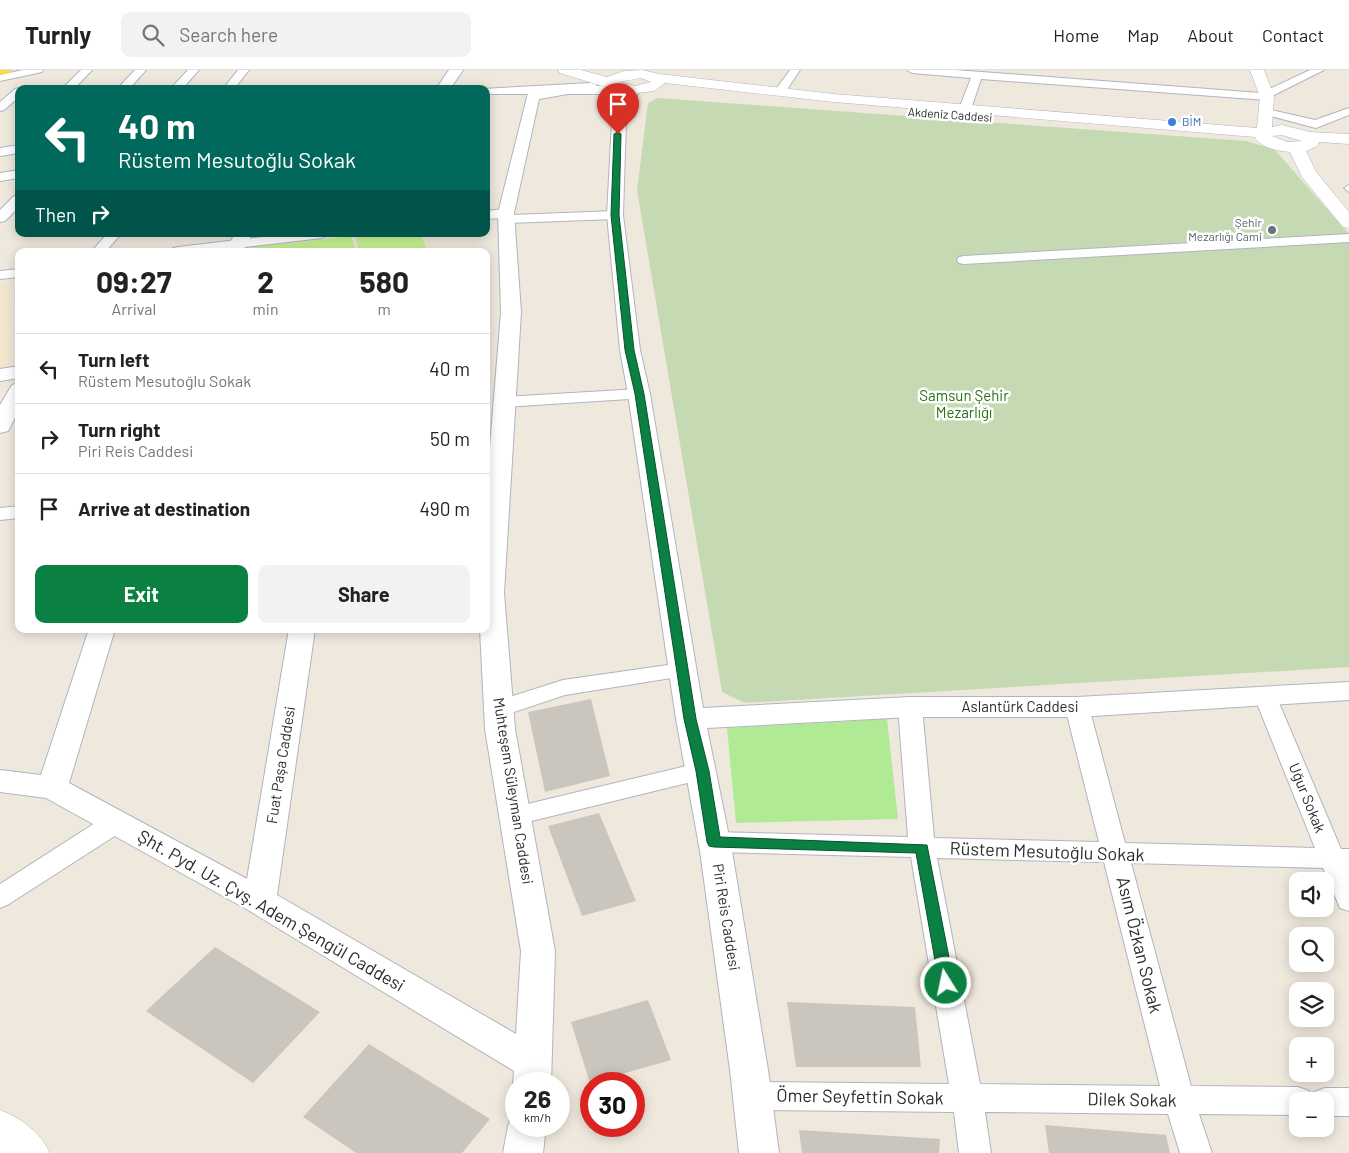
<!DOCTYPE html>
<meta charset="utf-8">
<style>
body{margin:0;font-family:Barlow,sans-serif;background:#f2f2f2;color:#222;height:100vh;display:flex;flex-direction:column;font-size:19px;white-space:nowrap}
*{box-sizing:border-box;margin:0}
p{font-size:16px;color:#767676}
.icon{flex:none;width:28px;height:28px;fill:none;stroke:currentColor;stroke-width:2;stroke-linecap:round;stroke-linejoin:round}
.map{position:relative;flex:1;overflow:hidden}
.sheet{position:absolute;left:15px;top:178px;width:475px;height:385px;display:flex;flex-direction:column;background:#fff;border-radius:10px;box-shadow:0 2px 12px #0003}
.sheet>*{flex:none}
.guide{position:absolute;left:15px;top:15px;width:475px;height:152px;border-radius:10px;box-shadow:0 2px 12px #0003;background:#00695c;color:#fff;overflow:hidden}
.fabs{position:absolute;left:1289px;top:802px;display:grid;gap:10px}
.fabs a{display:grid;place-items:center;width:45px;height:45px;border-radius:10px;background:#fff;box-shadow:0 2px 12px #0003;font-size:25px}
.speed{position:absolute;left:505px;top:1002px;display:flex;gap:10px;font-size:25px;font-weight:700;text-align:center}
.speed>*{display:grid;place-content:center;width:65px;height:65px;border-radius:50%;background:#fff;box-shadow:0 2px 12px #0003;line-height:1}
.speed small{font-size:12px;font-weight:400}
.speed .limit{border:8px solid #d22;background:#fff;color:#111}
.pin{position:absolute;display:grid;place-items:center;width:42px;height:42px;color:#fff;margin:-51px -21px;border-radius:50% 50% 50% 0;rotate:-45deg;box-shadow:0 0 5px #0007}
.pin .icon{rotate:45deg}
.me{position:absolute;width:55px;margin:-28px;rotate:350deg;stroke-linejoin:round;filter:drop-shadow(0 0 4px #0008)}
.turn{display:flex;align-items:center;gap:18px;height:105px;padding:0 20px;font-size:22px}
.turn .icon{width:65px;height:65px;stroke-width:2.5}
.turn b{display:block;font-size:35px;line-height:42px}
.then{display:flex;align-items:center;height:48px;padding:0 20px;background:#0003;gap:10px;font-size:19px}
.eta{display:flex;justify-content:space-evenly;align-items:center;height:85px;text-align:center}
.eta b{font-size:30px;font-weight:700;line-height:35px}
.button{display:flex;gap:10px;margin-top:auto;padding:10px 20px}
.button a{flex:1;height:58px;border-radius:10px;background:#0b8043;color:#fff;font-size:20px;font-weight:700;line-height:58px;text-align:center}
.button a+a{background:#f2f2f2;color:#222}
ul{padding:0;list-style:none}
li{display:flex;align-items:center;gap:15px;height:70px;padding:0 20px;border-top:1px solid #e0e0e0}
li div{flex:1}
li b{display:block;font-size:19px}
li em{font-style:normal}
header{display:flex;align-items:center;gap:30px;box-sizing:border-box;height:70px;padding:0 25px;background:#fff;border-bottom:1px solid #e0e0e0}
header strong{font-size:24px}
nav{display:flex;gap:28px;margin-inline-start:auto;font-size:18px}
.search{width:350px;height:45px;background:#f2f2f2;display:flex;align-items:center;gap:12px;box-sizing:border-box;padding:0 18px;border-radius:10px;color:#767676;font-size:19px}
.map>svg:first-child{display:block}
.education{fill:#f2e6cc}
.green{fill:#b0ea95}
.cemetery{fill:#c5dab3}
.pitch{fill:#c6f290}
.building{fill:#cac5bd}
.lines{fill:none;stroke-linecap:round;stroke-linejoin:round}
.service-casing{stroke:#b1b4c1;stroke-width:2}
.minor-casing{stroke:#b1b4c1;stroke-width:2}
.tertiary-casing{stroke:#b1b4c1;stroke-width:2}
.secondary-casing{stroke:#b1b4c1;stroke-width:1}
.primary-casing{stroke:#c8c8c8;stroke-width:1}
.service{fill:#fff;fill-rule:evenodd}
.minor{fill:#fff;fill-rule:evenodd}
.tertiary{fill:#fff;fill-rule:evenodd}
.secondary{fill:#fff;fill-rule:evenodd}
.primary{fill:#fdd954;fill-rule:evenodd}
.route{fill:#0b8043;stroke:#07532c}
.shop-dot{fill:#3f7fe0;stroke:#fff;stroke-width:2}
.worship-dot{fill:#6b7280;stroke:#fff;stroke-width:2}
.labels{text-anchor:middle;stroke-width:5;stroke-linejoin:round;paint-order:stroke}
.far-street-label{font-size:12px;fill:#2c2c2c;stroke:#fff}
.far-shop-label{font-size:12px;fill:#366cbe;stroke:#fff;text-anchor:start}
.far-worship-label{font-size:12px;fill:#5b616d;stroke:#fff;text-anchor:end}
.park-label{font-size:15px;fill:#257114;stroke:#fff}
.street-label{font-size:15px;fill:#2c2c2c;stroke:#fff}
.near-street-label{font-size:18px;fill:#2c2c2c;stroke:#fff}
</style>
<header>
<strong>Turnly</strong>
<div class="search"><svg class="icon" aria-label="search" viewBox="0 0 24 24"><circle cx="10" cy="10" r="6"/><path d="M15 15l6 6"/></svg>Search here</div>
<nav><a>Home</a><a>Map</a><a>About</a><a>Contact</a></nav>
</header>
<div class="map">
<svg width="1349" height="1083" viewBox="0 0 1349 1083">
<rect width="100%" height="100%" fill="#efe8dd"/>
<path class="education" d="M 10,213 L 9,297 L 0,298 L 0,215 Z"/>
<path class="green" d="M 887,649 L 898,749 L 736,753 L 727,658 Z"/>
<path class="cemetery" d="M 658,28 L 1246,71 L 1275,80 L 1349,164 L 1349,597 L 745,633 L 722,622 L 637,120 L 648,33 Z"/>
<g class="pitch">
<path d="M 369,164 L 421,164 L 427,181 L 359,181 L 355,165 Z"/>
<path d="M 351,166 L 356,181 L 249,181 L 248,178 Z"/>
</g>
<g class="building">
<path d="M 591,629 L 610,706 L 545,722 L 528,642 Z"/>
<path d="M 599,743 L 636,831 L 582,846 L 548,756 Z"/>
<path d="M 215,877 L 320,942 L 253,1013 L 146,941 Z"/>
<path d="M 648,930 L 671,990 L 590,1013 L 571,952 Z"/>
<path d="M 787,932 L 915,937 L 921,997 L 796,997 Z"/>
<path d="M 369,974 L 490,1049 L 462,1083 L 356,1083 L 303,1047 Z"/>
<path d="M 1045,1055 L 1166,1065 L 1170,1083 L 1049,1083 Z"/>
<path d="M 799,1060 L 940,1069 L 939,1083 L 802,1083 Z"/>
</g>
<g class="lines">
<defs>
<path id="service" d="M 1349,115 L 1349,122 L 1344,118 Z"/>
<g id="minor">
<path d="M 23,0 L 43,0 L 42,2 L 0,11 L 0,5 Z"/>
<path d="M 81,0 L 92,0 L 74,19 L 62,19 Z"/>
<path d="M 135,0 L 146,0 L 129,19 L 117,19 Z"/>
<path d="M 188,0 L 199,0 L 182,19 L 170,19 Z"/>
<path d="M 238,0 L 249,0 L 234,19 L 223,19 Z"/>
<path d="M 790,0 L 800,0 L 784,24 L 776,24 L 774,22 Z"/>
<path d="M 907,0 L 955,0 L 1261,23 L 1310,0 L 1324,0 L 1272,26 L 1271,29 L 1267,30 L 981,9 L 971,39 L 965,42 L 959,39 L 971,8 L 912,3 Z"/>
<path d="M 591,13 L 595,14 L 597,16 L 595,18 L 551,20 L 526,24 L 486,24 L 486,19 L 482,19 Z"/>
<path d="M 19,18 L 23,19 L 19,19 L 19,27 L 4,40 L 0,41 L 0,32 L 15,19 Z"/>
<path d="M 1349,38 L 1349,45 L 1316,58 L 1263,44 L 1261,42 L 1267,39 L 1315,50 Z"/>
<path d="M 19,75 L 19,83 L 0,86 L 0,78 Z"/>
<path d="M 19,100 L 19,108 L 0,111 L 0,103 Z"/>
<path d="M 19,125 L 19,137 L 5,151 L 0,152 L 0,140 L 14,126 Z"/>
<path d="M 506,139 L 511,140 L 512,145 L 615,141 L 622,145 L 615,149 L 507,153 L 502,152 L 501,148 L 486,149 L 486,141 Z"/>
<path d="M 107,164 L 121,164 L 106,181 L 92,181 Z"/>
<path d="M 288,164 L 329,164 L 322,168 L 212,181 L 171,181 L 173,178 L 178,177 Z"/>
<path d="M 1349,164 L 1349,172 L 964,194 L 959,193 L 957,190 L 959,187 L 964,186 Z"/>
<path d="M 19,199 L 19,207 L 0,209 L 0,201 Z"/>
<path d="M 639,319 L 645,320 L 648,324 L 645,328 L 504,337 L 498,336 L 495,332 L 498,328 L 504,327 Z"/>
<path d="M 19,436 L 19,448 L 0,450 L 0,438 Z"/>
<path d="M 682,593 L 690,595 L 693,600 L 690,605 L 565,625 L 499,647 L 491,645 L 487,639 L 491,633 L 563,610 Z"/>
<path d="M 1265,618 L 1273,621 L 1276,626 L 1341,779 L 1349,779 L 1349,841 L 1340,838 L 1323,798 L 1131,793 L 1191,1016 L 1298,1017 L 1309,1021 L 1312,1027 L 1314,1022 L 1325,1018 L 1349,1018 L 1349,1046 L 1325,1046 L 1325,1031 L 1298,1031 L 1298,1045 L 1199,1044 L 1212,1083 L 1180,1083 L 1168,1044 L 985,1042 L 991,1083 L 959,1083 L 954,1042 L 753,1040 L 742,1036 L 738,1026 L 742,1016 L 753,1012 L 949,1014 L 911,787 L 714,782 L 705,779 L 701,772 L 705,765 L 714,762 L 908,767 L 898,637 L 902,631 L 910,629 L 918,631 L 922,637 L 934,768 L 1099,772 L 1065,637 L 1069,631 L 1077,629 L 1085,631 L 1089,637 L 1125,773 L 1315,778 L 1254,626 L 1257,621 ZM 937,788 L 1104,792 L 1160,1016 L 980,1014 Z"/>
<path d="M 703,692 L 712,695 L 715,701 L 712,707 L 515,755 L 506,753 L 502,746 L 506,739 L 515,737 Z"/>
<path d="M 115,743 L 124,746 L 128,753 L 124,760 L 9,834 L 0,838 L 0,814 L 106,746 Z"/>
</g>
<g id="tertiary">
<path d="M 449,0 L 463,0 L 450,19 L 436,19 Z"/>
<path d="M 632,16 L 639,20 L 626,51 L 623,145 L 640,280 L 650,324 L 703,638 L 910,627 L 1077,627 L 1349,612 L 1349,630 L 1077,647 L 910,647 L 707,658 L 732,781 L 768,1000 L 779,1083 L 739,1083 L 730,1000 L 700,781 L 676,649 L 628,324 L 620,280 L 607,145 L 612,51 L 623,24 L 568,24 L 539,29 L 514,143 L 521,242 L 504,523 L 515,659 L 555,881 L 551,1014 L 516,1014 L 516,1021 L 513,1014 L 514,1001 L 248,840 L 46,728 L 0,722 L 0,700 L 41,705 L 89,559 L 115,559 L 69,713 L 247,809 L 289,559 L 315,559 L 277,825 L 516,964 L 521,881 L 485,659 L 480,559 L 486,559 L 486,425 L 501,242 L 498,143 L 528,23 L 568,16 Z"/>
<path d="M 235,164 L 252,164 L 243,181 L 225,181 Z"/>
<path d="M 19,296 L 19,308 L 0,311 L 0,299 Z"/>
<path d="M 19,313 L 19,340 L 8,361 L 0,363 L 0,335 L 12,315 Z"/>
<path d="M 516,1042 L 516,1056 L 546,1056 L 543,1083 L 503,1083 L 508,1056 L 513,1043 Z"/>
</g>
<g id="secondary">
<path d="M 558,0 L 581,0 L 607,7 L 624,1 L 642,0 L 659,4 L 834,24 L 1257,58 L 1260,27 L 1250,0 L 1264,0 L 1274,27 L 1272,57 L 1282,55 L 1310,62 L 1349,64 L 1349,74 L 1319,72 L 1317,76 L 1306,81 L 1316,102 L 1349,142 L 1349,158 L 1343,157 L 1302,107 L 1290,82 C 1279,81 1260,78 1255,67 L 834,32 L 665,13 L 654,21 L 628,24 L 560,3 ZM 641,8 L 651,12 L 635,16 L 619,12 ZM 1282,65 L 1302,71 L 1287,72 L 1272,66 Z"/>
<path d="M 0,1040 C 21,1048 40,1062 50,1083 L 0,1083 Z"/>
</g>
<path id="primary" d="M 0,0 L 12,0 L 10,3 L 0,5 Z"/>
</defs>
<use href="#service" class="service-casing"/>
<use href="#minor" class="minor-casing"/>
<use href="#tertiary" class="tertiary-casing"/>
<use href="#secondary" class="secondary-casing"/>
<use href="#primary" class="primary-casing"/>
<use href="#service" class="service"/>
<use href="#minor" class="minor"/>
<use href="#tertiary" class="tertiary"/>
<use href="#secondary" class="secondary"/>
<use href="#primary" class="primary"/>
</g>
<path class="route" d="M 618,62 L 621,64 L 619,145 L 634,280 L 644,324 L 696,649 L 709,701 L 720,767 L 927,775 L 954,913 L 952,917 L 946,919 L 941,917 L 939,913 L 916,783 L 714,777 L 709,776 L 707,772 L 696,701 L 684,649 L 635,324 L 625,280 L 611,145 L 614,64 Z"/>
<circle class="shop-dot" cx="1172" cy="52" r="5"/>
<circle class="worship-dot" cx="1272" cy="160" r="5"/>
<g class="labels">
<g class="far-street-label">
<text transform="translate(950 45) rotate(4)" y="4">Akdeniz Caddesi</text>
</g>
<g class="far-shop-label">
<text x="1182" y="56">BİM</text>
</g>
<g class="far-worship-label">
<text x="1262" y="157">Şehir<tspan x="1262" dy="14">Mezarlığı Cami</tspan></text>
</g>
<g class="park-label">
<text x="964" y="331">Samsun Şehir<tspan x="964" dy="17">Mezarlığı</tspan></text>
</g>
<g class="street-label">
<text x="1020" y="642">Aslantürk Caddesi</text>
<text transform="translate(281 695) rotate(-81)" y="5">Fuat Paşa Caddesi</text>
<text transform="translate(513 721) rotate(81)" y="5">Muhteşem Süleyman Caddesi</text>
<text transform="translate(1307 728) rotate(68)" y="5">Uğur Sokak</text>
<text transform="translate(726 847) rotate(81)" y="5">Piri Reis Caddesi</text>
</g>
<g class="near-street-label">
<text transform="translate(1047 782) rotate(2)" y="6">Rüstem Mesutoğlu Sokak</text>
<text transform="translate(271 841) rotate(30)" y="6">Şht. Pyd. Uz. Çvş. Adem Şengül Caddesi</text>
<text transform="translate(1139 875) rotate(76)" y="6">Asım Özkan Sokak</text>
<text transform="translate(860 1027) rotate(1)" y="6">Ömer Seyfettin Sokak</text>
<text transform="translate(1132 1030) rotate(1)" y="6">Dilek Sokak</text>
</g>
</g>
</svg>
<div class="fabs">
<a><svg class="icon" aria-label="sound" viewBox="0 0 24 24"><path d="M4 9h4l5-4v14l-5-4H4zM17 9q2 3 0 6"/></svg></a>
<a><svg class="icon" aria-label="search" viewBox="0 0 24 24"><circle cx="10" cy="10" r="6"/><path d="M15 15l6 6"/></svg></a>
<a><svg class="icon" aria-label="layers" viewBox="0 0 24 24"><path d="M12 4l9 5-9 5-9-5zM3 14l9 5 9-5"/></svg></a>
<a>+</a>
<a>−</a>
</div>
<div class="speed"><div>26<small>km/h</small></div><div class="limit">30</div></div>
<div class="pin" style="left:618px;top:64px;background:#d93025"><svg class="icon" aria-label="arrive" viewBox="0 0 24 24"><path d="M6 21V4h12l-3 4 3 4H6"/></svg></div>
<svg class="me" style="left:946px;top:913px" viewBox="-20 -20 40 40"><circle r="17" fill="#0b8043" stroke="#fff" stroke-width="3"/><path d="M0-11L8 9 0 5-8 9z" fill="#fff"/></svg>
<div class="guide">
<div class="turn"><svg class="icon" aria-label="left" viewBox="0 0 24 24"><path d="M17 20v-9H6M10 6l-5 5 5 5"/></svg><div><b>40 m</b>Rüstem Mesutoğlu Sokak</div></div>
<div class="then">Then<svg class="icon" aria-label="right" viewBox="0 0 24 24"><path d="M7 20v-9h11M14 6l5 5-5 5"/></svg></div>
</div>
<section class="sheet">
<div class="eta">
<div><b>09:27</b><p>Arrival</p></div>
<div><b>2</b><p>min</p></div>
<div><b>580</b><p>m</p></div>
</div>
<ul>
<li><svg class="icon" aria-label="left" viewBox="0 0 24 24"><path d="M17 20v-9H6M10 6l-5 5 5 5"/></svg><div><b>Turn left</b><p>Rüstem Mesutoğlu Sokak</p></div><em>40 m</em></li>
<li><svg class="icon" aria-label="right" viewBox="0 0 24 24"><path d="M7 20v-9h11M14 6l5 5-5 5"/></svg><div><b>Turn right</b><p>Piri Reis Caddesi</p></div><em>50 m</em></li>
<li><svg class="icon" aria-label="arrive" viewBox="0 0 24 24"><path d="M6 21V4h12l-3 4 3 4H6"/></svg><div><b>Arrive at destination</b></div><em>490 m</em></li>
</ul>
<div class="button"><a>Exit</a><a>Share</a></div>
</section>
</div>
